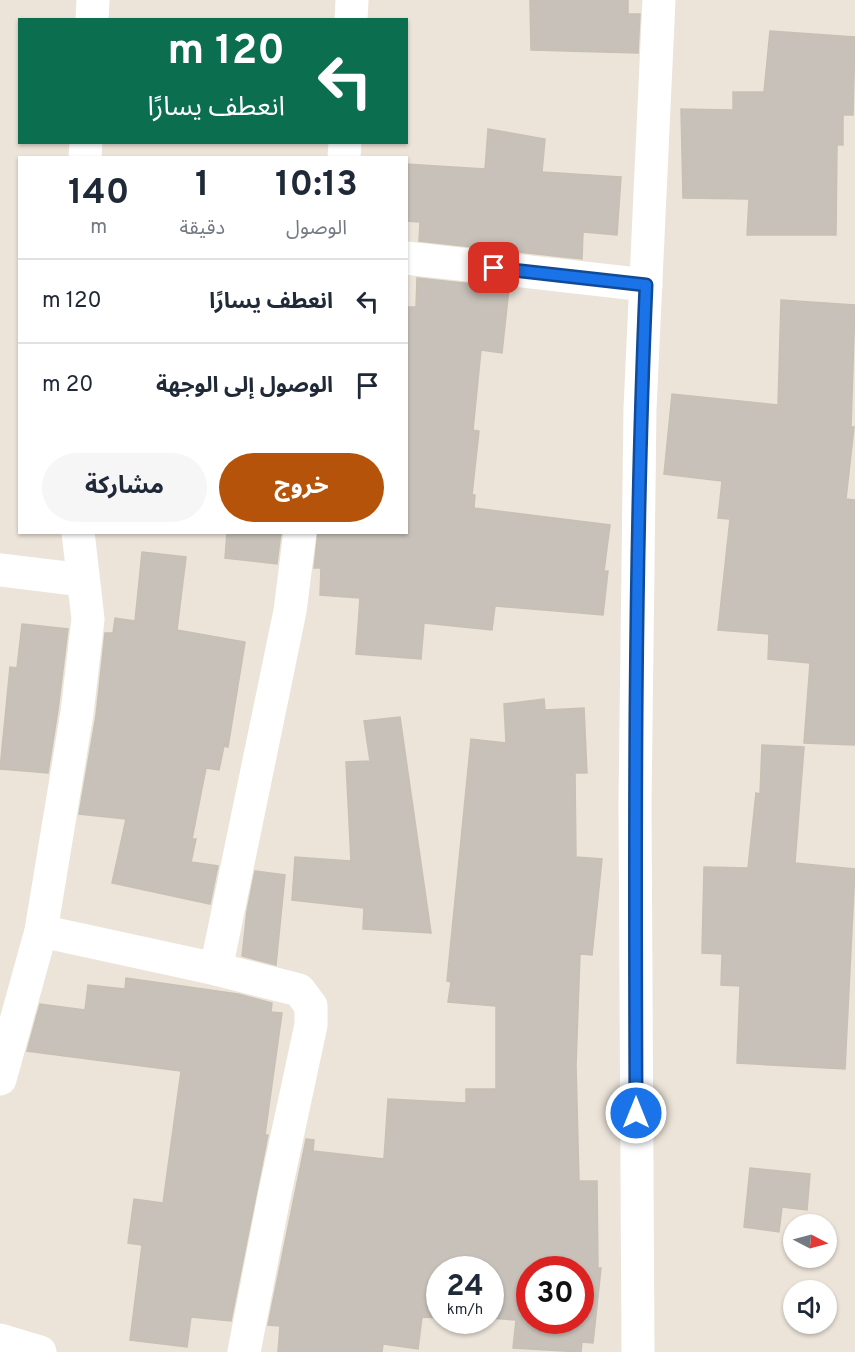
<!DOCTYPE html>
<html lang="ar">
<meta charset="utf-8">
<style>
body{margin:0;font-family:Overpass,"Noto Sans Arabic",sans-serif;background:#f6f6f7;color:#1f2937;direction:rtl;height:100vh;display:flex;flex-direction:column;font-size:22px;white-space:nowrap}
*{box-sizing:border-box;margin:0}
p{font-size:20px;color:#747a83}
.icon{flex:none;width:33px;height:33px;fill:none;stroke:currentColor;stroke-width:2;stroke-linecap:round;stroke-linejoin:round}
.map{position:relative;flex:1;overflow:hidden;direction:ltr}
.drawer{position:absolute;left:18px;top:156px;width:390px;height:378px;display:flex;flex-direction:column;background:#fff;border-radius:0px;box-shadow:0 2px 4px #0004;direction:rtl}
.drawer>*{flex:none}
.banner{position:absolute;left:18px;top:18px;width:390px;height:126px;border-radius:0px;box-shadow:0 2px 4px #0004;direction:rtl;background:#0b6e4f;color:#fff;overflow:hidden}
.needle{width:39px;rotate:96deg}
.buttons{position:absolute;left:783px;top:1214px;display:grid;gap:12px}
.buttons a{display:grid;place-items:center;width:54px;height:54px;border-radius:50%;background:#fff;box-shadow:0 2px 4px #0004;font-size:30px}
.speed{position:absolute;left:426px;top:1256px;display:flex;gap:12px;font-size:30px;font-weight:700;text-align:center}
.speed>*{display:grid;place-content:center;width:78px;height:78px;border-radius:50%;background:#fff;box-shadow:0 2px 4px #0004;line-height:1}
.speed small{font-size:15px;font-weight:400}
.speed .limit{border:9px solid #d22;background:#fff;color:#111}
.pin{position:absolute;display:grid;place-items:center;width:51px;height:51px;color:#fff;margin:-26px;border-radius:12px;box-shadow:0 3px 9px #0006}
.me{position:absolute;width:66px;margin:-33px;rotate:0deg;stroke-linejoin:round;filter:drop-shadow(0 0 4px #0008)}
.turn{display:flex;align-items:center;gap:21px;height:126px;padding:0 24px;font-size:27px}
.turn .icon{width:78px;height:78px;stroke-width:2.5}
.turn b{display:block;font-size:42px;line-height:51px}
.eta{display:flex;justify-content:space-evenly;align-items:center;height:102px;text-align:center}
.eta b{font-size:36px;font-weight:700;line-height:42px}
.button{display:flex;gap:12px;margin-top:auto;padding:12px 24px}
.button a{flex:1;height:69px;border-radius:36px;background:#b45309;color:#fff;font-size:24px;font-weight:700;line-height:69px;text-align:center}
.button a+a{background:#f6f6f7;color:#1f2937}
ul{padding:0;list-style:none}
li{display:flex;align-items:center;gap:18px;height:84px;padding:0 24px;border-top:2px solid #e0e1e3}
li div{flex:1}
li b{display:block;font-size:22px}
li em{font-style:normal}
.map>svg:first-child{display:block}
.building{fill:#c7c1b9;stroke:#c7c0b3;stroke-width:1.5;fill-rule:evenodd}
.lines{fill:none;stroke-linecap:round;stroke-linejoin:round}
.minor{stroke:#fff;stroke-width:33}
.route-casing{stroke:#114b97;stroke-width:15}
.route{stroke:#1a73e8;stroke-width:10}
</style>
<div class="map">
<svg width="855" height="1352" viewBox="0 0 855 1352">
<rect width="100%" height="100%" fill="#ece4d9"/>
<g class="building">
<path d="M 530,0 L 628,0 L 628,14 L 640,14 L 638,53 L 531,50 Z"/>
<path d="M 770,31 L 855,37 L 853,115 L 843,115 L 843,145 L 837,145 L 836,235 L 747,235 L 749,199 L 683,198 L 681,109 L 733,110 L 733,92 L 764,92 Z"/>
<path d="M 488,129 L 545,139 L 542,172 L 621,177 L 617,235 L 583,232 L 582,259 L 419,241 L 420,222 L 406,221 L 406,164 L 485,169 Z"/>
<path d="M 417,278 L 509,288 L 502,353 L 481,350 L 473,430 L 479,431 L 472,495 L 475,495 L 474,508 L 610,525 L 604,571 L 608,571 L 603,615 L 495,606 L 492,630 L 424,623 L 421,659 L 356,654 L 360,598 L 320,595 L 321,568 L 314,568 L 318,532 L 406,532 L 406,307 L 416,307 Z"/>
<path d="M 781,300 L 855,305 L 851,427 L 854,427 L 846,499 L 855,500 L 855,745 L 804,743 L 810,663 L 768,659 L 769,634 L 718,630 L 730,519 L 718,518 L 722,481 L 664,474 L 672,394 L 778,405 Z"/>
<path d="M 227,532 L 281,532 L 277,564 L 225,558 Z"/>
<path d="M 142,552 L 186,557 L 177,630 L 245,642 L 228,747 L 224,746 L 219,770 L 206,768 L 192,839 L 196,839 L 191,862 L 218,866 L 210,904 L 112,883 L 126,819 L 79,814 L 96,716 L 105,633 L 113,633 L 115,618 L 135,621 Z"/>
<path d="M 22,624 L 68,629 L 58,710 L 48,773 L 0,769 L 10,667 L 17,668 Z"/>
<path d="M 544,699 L 545,710 L 584,708 L 587,773 L 575,773 L 576,857 L 602,859 L 592,955 L 580,954 L 576,1065 L 579,1181 L 597,1181 L 598,1268 L 601,1268 L 593,1343 L 582,1342 L 581,1352 L 513,1348 L 516,1320 L 490,1318 L 490,1269 L 440,1269 L 440,1318 L 422,1317 L 418,1349 L 383,1344 L 382,1352 L 278,1352 L 280,1326 L 268,1325 L 306,1139 L 314,1140 L 313,1151 L 384,1159 L 388,1099 L 466,1103 L 466,1089 L 496,1089 L 496,1006 L 448,1002 L 451,982 L 447,981 L 471,739 L 506,743 L 504,704 ZM 530,1269 L 580,1269 L 580,1320 L 530,1320 Z"/>
<path d="M 400,717 L 431,933 L 363,929 L 364,908 L 292,900 L 295,857 L 351,861 L 346,762 L 370,761 L 364,721 Z"/>
<path d="M 762,745 L 804,747 L 795,863 L 855,869 L 845,1069 L 737,1063 L 740,986 L 721,985 L 722,954 L 702,953 L 704,867 L 748,868 L 756,793 L 760,794 Z"/>
<path d="M 255,871 L 285,875 L 276,965 L 242,956 L 247,911 Z"/>
<path d="M 126,978 L 238,994 L 272,1003 L 271,1012 L 282,1013 L 265,1135 L 268,1135 L 231,1321 L 191,1317 L 187,1347 L 130,1340 L 142,1245 L 128,1243 L 134,1199 L 163,1203 L 181,1071 L 27,1051 L 40,1004 L 85,1010 L 88,985 L 125,989 Z"/>
<path d="M 750,1168 L 810,1174 L 807,1210 L 782,1207 L 779,1232 L 744,1227 Z"/>
</g>
<g class="lines">
<g class="minor">
<path d="M 92,20 L 93,0"/>
<path d="M 351,20 L 352,0"/>
<path d="M 85,158 L 86,142"/>
<path d="M 344,158 L 345,142"/>
<path d="M 406,258 L 646,285"/>
<path d="M 0,570 L 83,580"/>
<path d="M 41,931 L 216,969 L 299,990 L 311,1006 L 311,1025 L 274,1197 L 244,1352"/>
<path d="M 216,969 L 290,611 L 300,532"/>
<path d="M 0,1079 L 41,931 L 77,713 L 88,619 L 78,532"/>
<path d="M 0,1340 L 40,1352"/>
<path d="M 638,1352 L 635,803 L 640,409 L 659,0"/>
</g>
</g>
<g class="lines">
<defs>
<path id="route" d="M 494,268 L 646,285 C 634,561 635,837 636,1113"/>
</defs>
<use href="#route" class="route-casing"/>
<use href="#route" class="route"/>
</g>
</svg>
<div class="buttons">
<a><svg class="needle" viewBox="-14 -14 28 28"><path d="M0-13l5 13h-10z" fill="#e53935"/><path d="M0 13l5-13h-10z" fill="#747a83"/></svg></a>
<a><svg class="icon" aria-label="sound" viewBox="0 0 24 24"><path d="M4 9h4l5-4v14l-5-4H4zM17 9q2 3 0 6"/></svg></a>
</div>
<div class="speed"><div>24<small>km/h</small></div><div class="limit">30</div></div>
<div class="pin" style="left:494px;top:268px;background:#d93025"><svg class="icon" aria-label="arrive" viewBox="0 0 24 24"><path d="M6 21V4h12l-3 4 3 4H6"/></svg></div>
<svg class="me" style="left:636px;top:1113px" viewBox="-20 -20 40 40"><circle r="17" fill="#1a73e8" stroke="#fff" stroke-width="3"/><path d="M0-11L8 9 0 5-8 9z" fill="#fff"/></svg>
<div class="banner">
<div class="turn"><svg class="icon" aria-label="left" viewBox="0 0 24 24"><path d="M17 20v-9H6M10 6l-5 5 5 5"/></svg><div><b>120 m</b>انعطف يسارًا</div></div>
</div>
<section class="drawer">
<div class="eta">
<div><b>10:13</b><p>الوصول</p></div>
<div><b>1</b><p>دقيقة</p></div>
<div><b>140</b><p>m</p></div>
</div>
<ul>
<li><svg class="icon" aria-label="left" viewBox="0 0 24 24"><path d="M17 20v-9H6M10 6l-5 5 5 5"/></svg><div><b>انعطف يسارًا</b></div><em>120 m</em></li>
<li><svg class="icon" aria-label="arrive" viewBox="0 0 24 24"><path d="M6 21V4h12l-3 4 3 4H6"/></svg><div><b>الوصول إلى الوجهة</b></div><em>20 m</em></li>
</ul>
<div class="button"><a>خروج</a><a>مشاركة</a></div>
</section>
</div>
